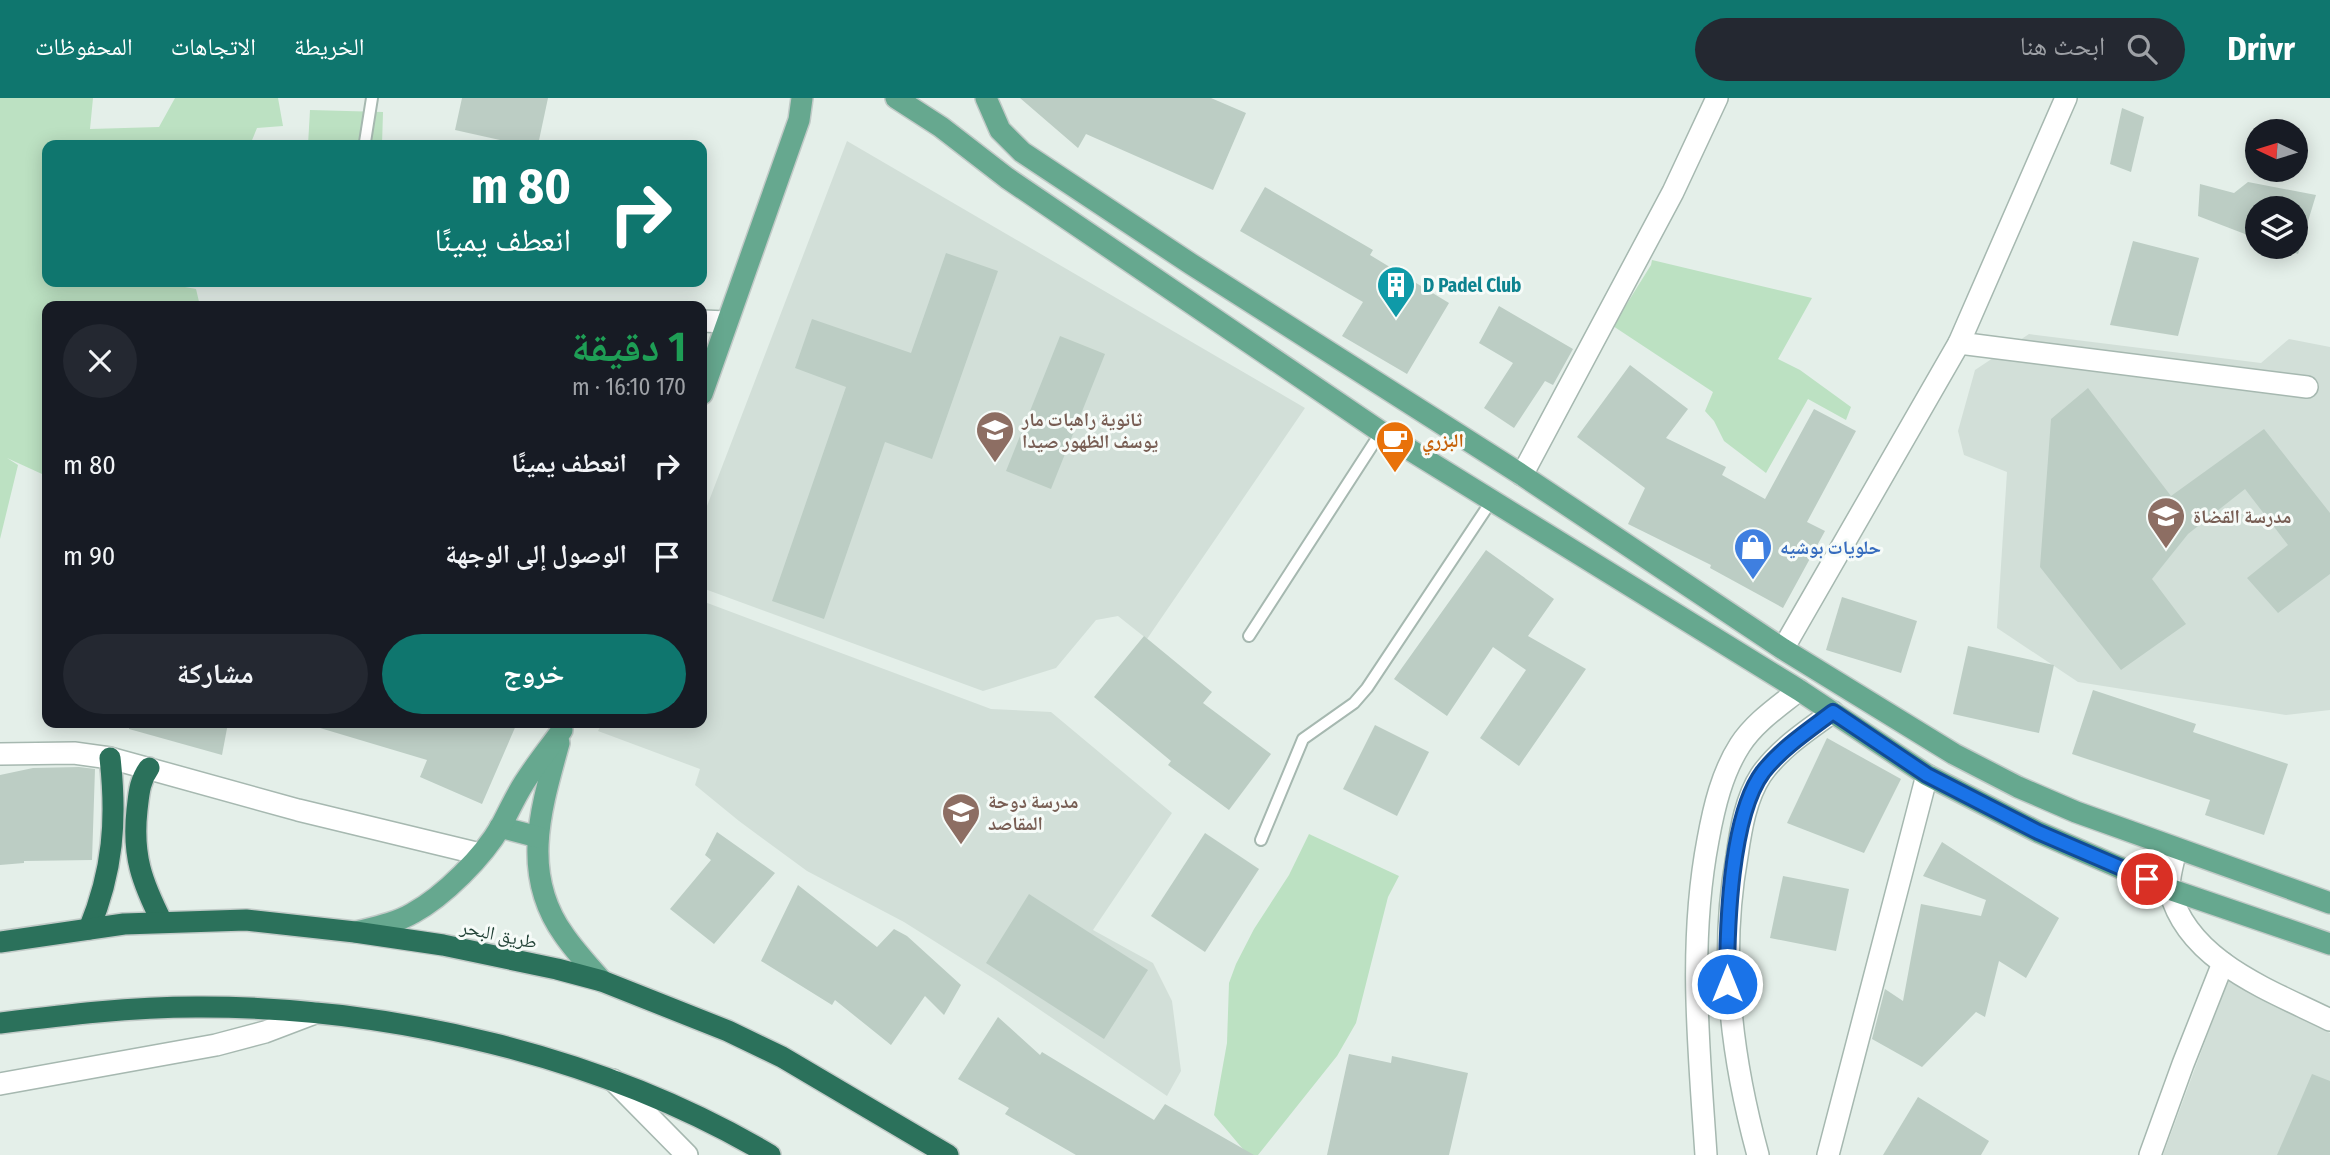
<!DOCTYPE html>
<html lang="ar">
<meta charset="utf-8">
<style>
body{margin:0;font-family:"Fira Sans Condensed","Noto Naskh Arabic",sans-serif;background:#242831;color:#f1f3f6;direction:rtl;height:100vh;display:flex;flex-direction:column;font-size:26px;white-space:nowrap}
*{box-sizing:border-box;margin:0}
p{font-size:23px;color:#9ea1a6}
.icon{flex:none;width:38px;height:38px;fill:none;stroke:currentColor;stroke-width:2;stroke-linecap:round;stroke-linejoin:round}
.map{position:relative;flex:1;overflow:hidden;direction:ltr}
.drawer{position:absolute;left:42px;top:203px;width:665px;height:427px;display:flex;flex-direction:column;background:#171b24;border-radius:14px;box-shadow:0 4px 18px #0003;direction:rtl}
.drawer>*{flex:none}
.banner{position:absolute;left:42px;top:42px;width:665px;height:147px;border-radius:14px;box-shadow:0 4px 18px #0003;direction:rtl;background:#0f766e;color:#fff;overflow:hidden}
.needle{width:46px;rotate:274deg}
.tools{position:absolute;left:2245px;top:21px;display:grid;gap:14px}
.tools a{display:grid;place-items:center;width:63px;height:63px;border-radius:50%;background:#171b24;box-shadow:0 4px 18px #0003;font-size:35px}
.pin{position:absolute;display:grid;place-items:center;width:60px;height:60px;color:#fff;margin:-30px;border:4px solid #fff;border-radius:50%;box-shadow:0 2px 7px #0007}
.me{position:absolute;width:77px;margin:-38px;rotate:0deg;stroke-linejoin:round;filter:drop-shadow(0 0 5px #0008)}
.turn{display:flex;align-items:center;gap:24px;height:147px;padding:0 21px;font-size:32px}
.turn .icon{width:91px;height:91px;stroke-width:2.5}
.turn b{display:block;font-size:49px;line-height:60px}
.round{display:grid;place-items:center;flex:none;width:74px;height:74px;border-radius:37px;background:#242831}
.headline{display:flex;align-items:center;justify-content:space-between;height:119px;padding:0 21px}
h1{font-size:42px;font-weight:700;line-height:52px;color:#1e9e55}
.button{display:flex;gap:14px;margin-top:auto;padding:14px 21px}
.button a{flex:1;height:80px;border-radius:42px;background:#0f766e;color:#fff;font-size:28px;font-weight:700;line-height:80px;text-align:center}
.button a+a{background:#242831;color:#f1f3f6}
ul{padding:0;list-style:none}
li{display:flex;align-items:center;gap:21px;height:91px;padding:0 21px}
li div{flex:1}
li b{display:block;font-size:26px}
li em{font-style:normal}
header{display:flex;align-items:center;gap:42px;box-sizing:border-box;height:98px;padding:0 35px;background:#0f766e;color:#fff}
header strong{font-size:33px}
nav{display:flex;gap:38px;margin-inline-start:auto;font-size:24px}
.search{width:490px;height:63px;background:#242831;display:flex;align-items:center;gap:18px;box-sizing:border-box;padding:0 24px;border-radius:38px;color:#9ea1a6;font-size:26px}
.map>svg:first-child{display:block}
.built{fill:#d2dfd8}
.green{fill:#bce1c2}
.building{fill:#bccdc4}
.lines{fill:none;stroke-linecap:round;stroke-linejoin:round}
.lane-casing{stroke:#a6b8b0;stroke-width:14}
.street-casing{stroke:#a6b8b0;stroke-width:24}
.primary-casing{stroke:#c1cac7;stroke-width:24}
.highway-casing{stroke:#c1cac7;stroke-width:24}
.lane{stroke:#fff;stroke-width:10}
.street{stroke:#fff;stroke-width:21}
.primary{stroke:#66a88f;stroke-width:21}
.highway{stroke:#2b715b;stroke-width:21}
.route-casing{stroke:#114b97;stroke-width:18}
.route{stroke:#1a73e8;stroke-width:12}
.labels{text-anchor:middle;stroke-width:6;stroke-linejoin:round;paint-order:stroke}
.culture-label{font-size:19px;font-weight:bold;fill:#0d838f;stroke:#f6fbf8;text-anchor:start}
.education-label{font-size:19px;font-weight:bold;fill:#785e54;stroke:#f6fbf8;text-anchor:start}
.food-label{font-size:19px;font-weight:bold;fill:#c56008;stroke:#f6fbf8;text-anchor:start}
.shop-label{font-size:19px;font-weight:bold;fill:#366cbe;stroke:#f6fbf8;text-anchor:start}
.street-label{font-size:19px;fill:#224236;stroke:#f6fbf8}
</style>
<header>
<strong>Drivr</strong>
<div class="search"><svg class="icon" aria-label="search" viewBox="0 0 24 24"><circle cx="10" cy="10" r="6"/><path d="M15 15l6 6"/></svg>ابحث هنا</div>
<nav><a>الخريطة</a><a>الاتجاهات</a><a>المحفوظات</a></nav>
</header>
<div class="map">
<svg width="2330" height="1057" viewBox="0 0 2330 1057">
<rect width="100%" height="100%" fill="#e4efe9"/>
<g class="built">
<path d="M 847,43 L 1305,310 L 1147,541 L 1118,518 L 1096,522 L 1056,570 L 983,593 L 702,490 L 702,421 Z"/>
<path d="M 2029,236 L 2261,265 L 2289,241 L 2330,249 L 2330,612 L 2286,617 L 2078,584 L 1997,530 L 2007,374 L 1964,357 L 1958,333 L 1975,272 Z"/>
<path d="M 702,503 L 991,611 L 1051,614 L 1172,715 L 1093,832 L 1153,865 L 1172,903 L 1181,973 L 1167,998 L 996,882 L 904,824 L 807,773 L 739,723 L 695,687 L 700,671 L 598,633 L 602,625 L 702,625 Z"/>
<path d="M 2228,881 L 2330,935 L 2330,1057 L 2163,1057 Z"/>
</g>
<g class="green">
<path d="M 0,0 L 93,0 L 90,31 L 159,29 L 175,0 L 278,0 L 283,28 L 257,30 L 250,47 L 47,47 L 47,184 L 158,184 L 196,191 L 200,208 L 47,208 L 47,343 L 42,376 L 7,360 L 18,367 L 0,441 Z"/>
<path d="M 310,12 L 383,14 L 382,47 L 308,47 Z"/>
<path d="M 1652,162 L 1812,200 L 1778,261 L 1800,272 L 1851,309 L 1846,322 L 1808,301 L 1766,375 L 1724,343 L 1714,323 L 1705,313 L 1713,294 L 1613,228 L 1651,167 Z"/>
<path d="M 1309,736 L 1399,778 L 1388,799 L 1356,925 L 1337,958 L 1258,1057 L 1248,1057 L 1214,1017 L 1227,945 L 1229,885 L 1236,866 L 1254,831 L 1289,777 Z"/>
</g>
<g class="building">
<path d="M 462,0 L 548,0 L 538,47 L 523,47 L 455,32 Z"/>
<path d="M 1020,0 L 1211,0 L 1246,15 L 1213,92 L 1086,36 L 1078,50 Z"/>
<path d="M 2122,10 L 2144,19 L 2131,74 L 2110,66 Z"/>
<path d="M 2248,84 L 2316,97 L 2298,156 L 2278,149 L 2296,149 L 2296,110 L 2258,110 L 2258,141 L 2198,118 L 2200,86 L 2234,95 Z"/>
<path d="M 1265,89 L 1373,152 L 1370,157 L 1449,205 L 1407,276 L 1342,238 L 1363,204 L 1240,133 Z"/>
<path d="M 2133,143 L 2199,160 L 2178,238 L 2110,227 Z"/>
<path d="M 946,155 L 998,173 L 932,361 L 885,344 L 824,521 L 772,503 L 846,289 L 795,270 L 812,221 L 911,255 Z"/>
<path d="M 1499,208 L 1573,251 L 1553,287 L 1545,283 L 1514,330 L 1484,310 L 1513,265 L 1479,245 Z"/>
<path d="M 1060,238 L 1105,256 L 1051,391 L 1006,373 Z"/>
<path d="M 1630,267 L 1688,311 L 1666,340 L 1726,369 L 1722,377 L 1765,401 L 1814,311 L 1856,333 L 1807,424 L 1825,433 L 1783,510 L 1710,470 L 1711,467 L 1628,426 L 1645,390 L 1577,339 Z"/>
<path d="M 2088,290 L 2171,398 L 2264,331 L 2330,415 L 2330,476 L 2278,515 L 2247,480 L 2288,447 L 2245,391 L 2188,436 L 2152,481 L 2186,526 L 2121,572 L 2040,469 L 2051,321 Z"/>
<path d="M 1486,452 L 1554,501 L 1528,538 L 1586,571 L 1519,668 L 1480,640 L 1526,572 L 1493,549 L 1447,618 L 1394,581 Z"/>
<path d="M 1842,499 L 1917,523 L 1901,575 L 1826,552 Z"/>
<path d="M 1144,538 L 1212,594 L 1203,605 L 1271,656 L 1229,712 L 1168,667 L 1171,663 L 1094,599 Z"/>
<path d="M 1968,548 L 2054,567 L 2039,635 L 1953,616 Z"/>
<path d="M 2093,592 L 2196,626 L 2193,634 L 2288,666 L 2264,737 L 2205,717 L 2210,702 L 2072,656 Z"/>
<path d="M 129,625 L 228,625 L 222,657 L 129,631 Z"/>
<path d="M 321,625 L 517,625 L 482,706 L 420,679 L 427,662 L 320,630 Z"/>
<path d="M 1375,627 L 1429,654 L 1397,718 L 1343,691 Z"/>
<path d="M 1827,640 L 1901,681 L 1864,755 L 1787,725 Z"/>
<path d="M 79,669 L 95,671 L 92,762 L 24,763 L 24,765 L 0,767 L 0,677 L 33,670 Z"/>
<path d="M 717,734 L 775,775 L 714,846 L 670,811 L 711,762 L 705,757 Z"/>
<path d="M 1205,735 L 1259,771 L 1205,854 L 1151,818 Z"/>
<path d="M 1942,744 L 2059,820 L 2026,880 L 1999,863 L 1985,919 L 1976,914 L 1922,969 L 1872,941 L 1885,891 L 1903,903 L 1921,806 L 1981,818 L 1986,802 L 1923,778 Z"/>
<path d="M 1783,778 L 1849,791 L 1836,853 L 1770,840 Z"/>
<path d="M 798,787 L 877,849 L 894,831 L 907,838 L 961,887 L 944,917 L 925,898 L 891,947 L 835,902 L 832,907 L 761,863 Z"/>
<path d="M 1029,796 L 1148,872 L 1104,941 L 986,865 Z"/>
<path d="M 998,919 L 1040,957 L 1042,954 L 1154,1022 L 1165,1006 L 1254,1057 L 1076,1057 L 1005,1016 L 1009,1010 L 958,981 Z"/>
<path d="M 1349,956 L 1391,965 L 1392,958 L 1468,975 L 1449,1057 L 1327,1057 Z"/>
<path d="M 2312,976 L 2330,983 L 2330,1057 L 2277,1057 Z"/>
<path d="M 1918,999 L 1989,1043 L 1981,1057 L 1883,1057 Z"/>
</g>
<g class="lines">
<defs>
<g id="lane">
<path d="M 365,44 L 372,0"/>
<path d="M 1249,538 L 1381,334"/>
<path d="M 1261,742 L 1303,641 L 1354,605 L 1367,590 L 1492,402"/>
</g>
<g id="street">
<path d="M 702,223 L 727,224"/>
<path d="M 1959,245 L 2307,289"/>
<path d="M 1522,377 L 1673,94 L 1717,0"/>
<path d="M 1783,551 L 1959,245 L 2066,0"/>
<path d="M 0,656 L 74,655 L 110,660 L 298,712 L 480,756"/>
<path d="M 2176,751 C 2174,763 2167,782 2170,793 C 2188,864 2272,893 2330,922"/>
<path d="M 613,982 L 687,1057"/>
<path d="M 0,986 L 216,947 L 265,934 L 315,915"/>
<path d="M 1706,1057 C 1699,952 1688,847 1708,742 C 1714,709 1722,675 1740,647 C 1755,624 1778,609 1799,592"/>
<path d="M 1758,1057 C 1731,958 1719,859 1737,758 C 1741,730 1746,700 1761,677 C 1779,651 1808,632 1833,614"/>
<path d="M 1828,1057 L 1927,677"/>
<path d="M 2150,1057 L 2183,966 L 2223,865"/>
</g>
<g id="primary">
<path d="M 896,0 L 941,29 L 1007,80 L 1381,334 L 1799,592 L 1927,677 L 2038,734 L 2169,791 L 2330,846"/>
<path d="M 986,0 L 1000,32 L 1022,54 L 1191,166 L 1522,377 L 1783,551 L 1954,656 L 2018,689 L 2076,714 L 2330,805"/>
<path d="M 702,296 L 799,22 L 802,0"/>
<path d="M 559,645 C 541,710 520,776 564,837 C 575,853 589,868 602,883"/>
<path d="M 500,729 L 538,739"/>
<path d="M 356,834 C 376,829 396,825 413,815 C 444,798 483,759 501,728 C 509,713 515,699 524,685 C 536,666 550,649 562,632"/>
</g>
<g id="highway">
<path d="M 149,670 C 139,684 139,696 137,712 C 132,758 142,784 162,824"/>
<path d="M 89,831 C 113,773 117,722 110,660"/>
<path d="M 0,844 L 124,826 L 246,822 L 355,834 L 443,847 L 557,871 L 602,883 L 728,933 L 782,959 L 948,1057"/>
<path d="M 0,925 C 65,917 130,909 196,909 C 389,908 603,958 770,1057"/>
</g>
</defs>
<use href="#lane" class="lane-casing"/>
<use href="#street" class="street-casing"/>
<use href="#primary" class="primary-casing"/>
<use href="#highway" class="highway-casing"/>
<use href="#lane" class="lane"/>
<use href="#street" class="street"/>
<use href="#primary" class="primary"/>
<use href="#highway" class="highway"/>
</g>
<g class="lines">
<defs>
<path id="route" d="M 1727,886 C 1727,831 1730,718 1763,674 C 1782,650 1809,632 1833,614 L 1927,677 L 2038,734 L 2147,781"/>
</defs>
<use href="#route" class="route-casing"/>
<use href="#route" class="route"/>
</g>
<defs>
<symbol id="building-pin" viewBox="-11 -11 22 30"><path d="M0 17L-7.5 6A9.5 9.5 0 1 1 7.5 6Z" fill="#0f9aa8" stroke="#f6fbf8"/><path d="M-4-6H4V6H1V3H-1V6H-4ZM-2.5-4.3h1.7v1.8h-1.7ZM.8-4.3h1.7v1.8H.8ZM-2.5-1h1.7V.8h-1.7ZM.8-1h1.7V.8H.8Z" fill="#fff"/></symbol>
<symbol id="school-pin" viewBox="-11 -11 22 30"><path d="M0 17L-7.5 6A9.5 9.5 0 1 1 7.5 6Z" fill="#8d6e63" stroke="#f6fbf8"/><path d="M0-5L7-2L0 1L-7-2ZM-4 1L0 2.5L4 1V4Q0 6-4 4Z" fill="#fff"/></symbol>
<symbol id="cafe-pin" viewBox="-11 -11 22 30"><path d="M0 17L-7.5 6A9.5 9.5 0 1 1 7.5 6Z" fill="#e8710a" stroke="#f6fbf8"/><path d="M-5.5-4.5H6V0H3Q3 3.5 0 3.5H-2.5Q-5.5 3.5-5.5 0ZM3-3.2v2h1.7v-2ZM-6 4.5H4V6H-6Z" fill="#fff"/></symbol>
<symbol id="shop-pin" viewBox="-11 -11 22 30"><path d="M0 17L-7.5 6A9.5 9.5 0 1 1 7.5 6Z" fill="#3f7fe0" stroke="#f6fbf8"/><path d="M-5-2.5h2.3a2.7 3.5 0 0 1 5.4 0H5L5.5 6h-11ZM-1.5-2.5h3a1.5 2.3 0 0 0-3 0Z" fill="#fff"/></symbol>
</defs>
<g fill-rule="evenodd">
<use href="#building-pin" x="1374" y="165" width="44" height="60"/>
<use href="#school-pin" x="973" y="310" width="44" height="60"/>
<use href="#cafe-pin" x="1373" y="320" width="44" height="60"/>
<use href="#school-pin" x="2144" y="396" width="44" height="60"/>
<use href="#shop-pin" x="1731" y="427" width="44" height="60"/>
<use href="#school-pin" x="939" y="692" width="44" height="60"/>
</g>
<g class="labels">
<g class="culture-label">
<text x="1423" y="194">D Padel Club</text>
</g>
<g class="education-label">
<text x="1022" y="328">ثانوية راهبات مار<tspan x="1022" dy="22">يوسف الظهور صيدا</tspan></text>
<text x="2193" y="425">مدرسة القضاة</text>
<text x="988" y="710">مدرسة دوحة<tspan x="988" dy="22">المقاصد</tspan></text>
</g>
<g class="food-label">
<text x="1422" y="349">البزري</text>
</g>
<g class="shop-label">
<text x="1780" y="456">حلويات بوشيه</text>
</g>
<g class="street-label">
<text transform="translate(499 836) rotate(12)" y="7">طريق البحر</text>
</g>
</g>
</svg>
<div class="tools">
<a><svg class="needle" viewBox="-14 -14 28 28"><path d="M0-13l5 13h-10z" fill="#e53935"/><path d="M0 13l5-13h-10z" fill="#9ea1a6"/></svg></a>
<a><svg class="icon" aria-label="layers" viewBox="0 0 24 24"><path d="M12 4l9 5-9 5-9-5zM3 14l9 5 9-5"/></svg></a>
</div>
<div class="pin" style="left:2147px;top:781px;background:#d93025"><svg class="icon" aria-label="arrive" viewBox="0 0 24 24"><path d="M6 21V4h12l-3 4 3 4H6"/></svg></div>
<svg class="me" style="left:1727px;top:886px" viewBox="-20 -20 40 40"><circle r="17" fill="#1a73e8" stroke="#fff" stroke-width="3"/><path d="M0-11L8 9 0 5-8 9z" fill="#fff"/></svg>
<div class="banner">
<div class="turn"><svg class="icon" aria-label="right" viewBox="0 0 24 24"><path d="M7 20v-9h11M14 6l5 5-5 5"/></svg><div><b>80 m</b>انعطف يمينًا</div></div>
</div>
<section class="drawer">
<div class="headline"><div><h1>1 دقيقة</h1><p>170 m · 16:10</p></div><a class="round"><svg class="icon" aria-label="close" viewBox="0 0 24 24"><path d="M6 6l12 12M18 6L6 18"/></svg></a></div>
<ul>
<li><svg class="icon" aria-label="right" viewBox="0 0 24 24"><path d="M7 20v-9h11M14 6l5 5-5 5"/></svg><div><b>انعطف يمينًا</b></div><em>80 m</em></li>
<li><svg class="icon" aria-label="arrive" viewBox="0 0 24 24"><path d="M6 21V4h12l-3 4 3 4H6"/></svg><div><b>الوصول إلى الوجهة</b></div><em>90 m</em></li>
</ul>
<div class="button"><a>خروج</a><a>مشاركة</a></div>
</section>
</div>
